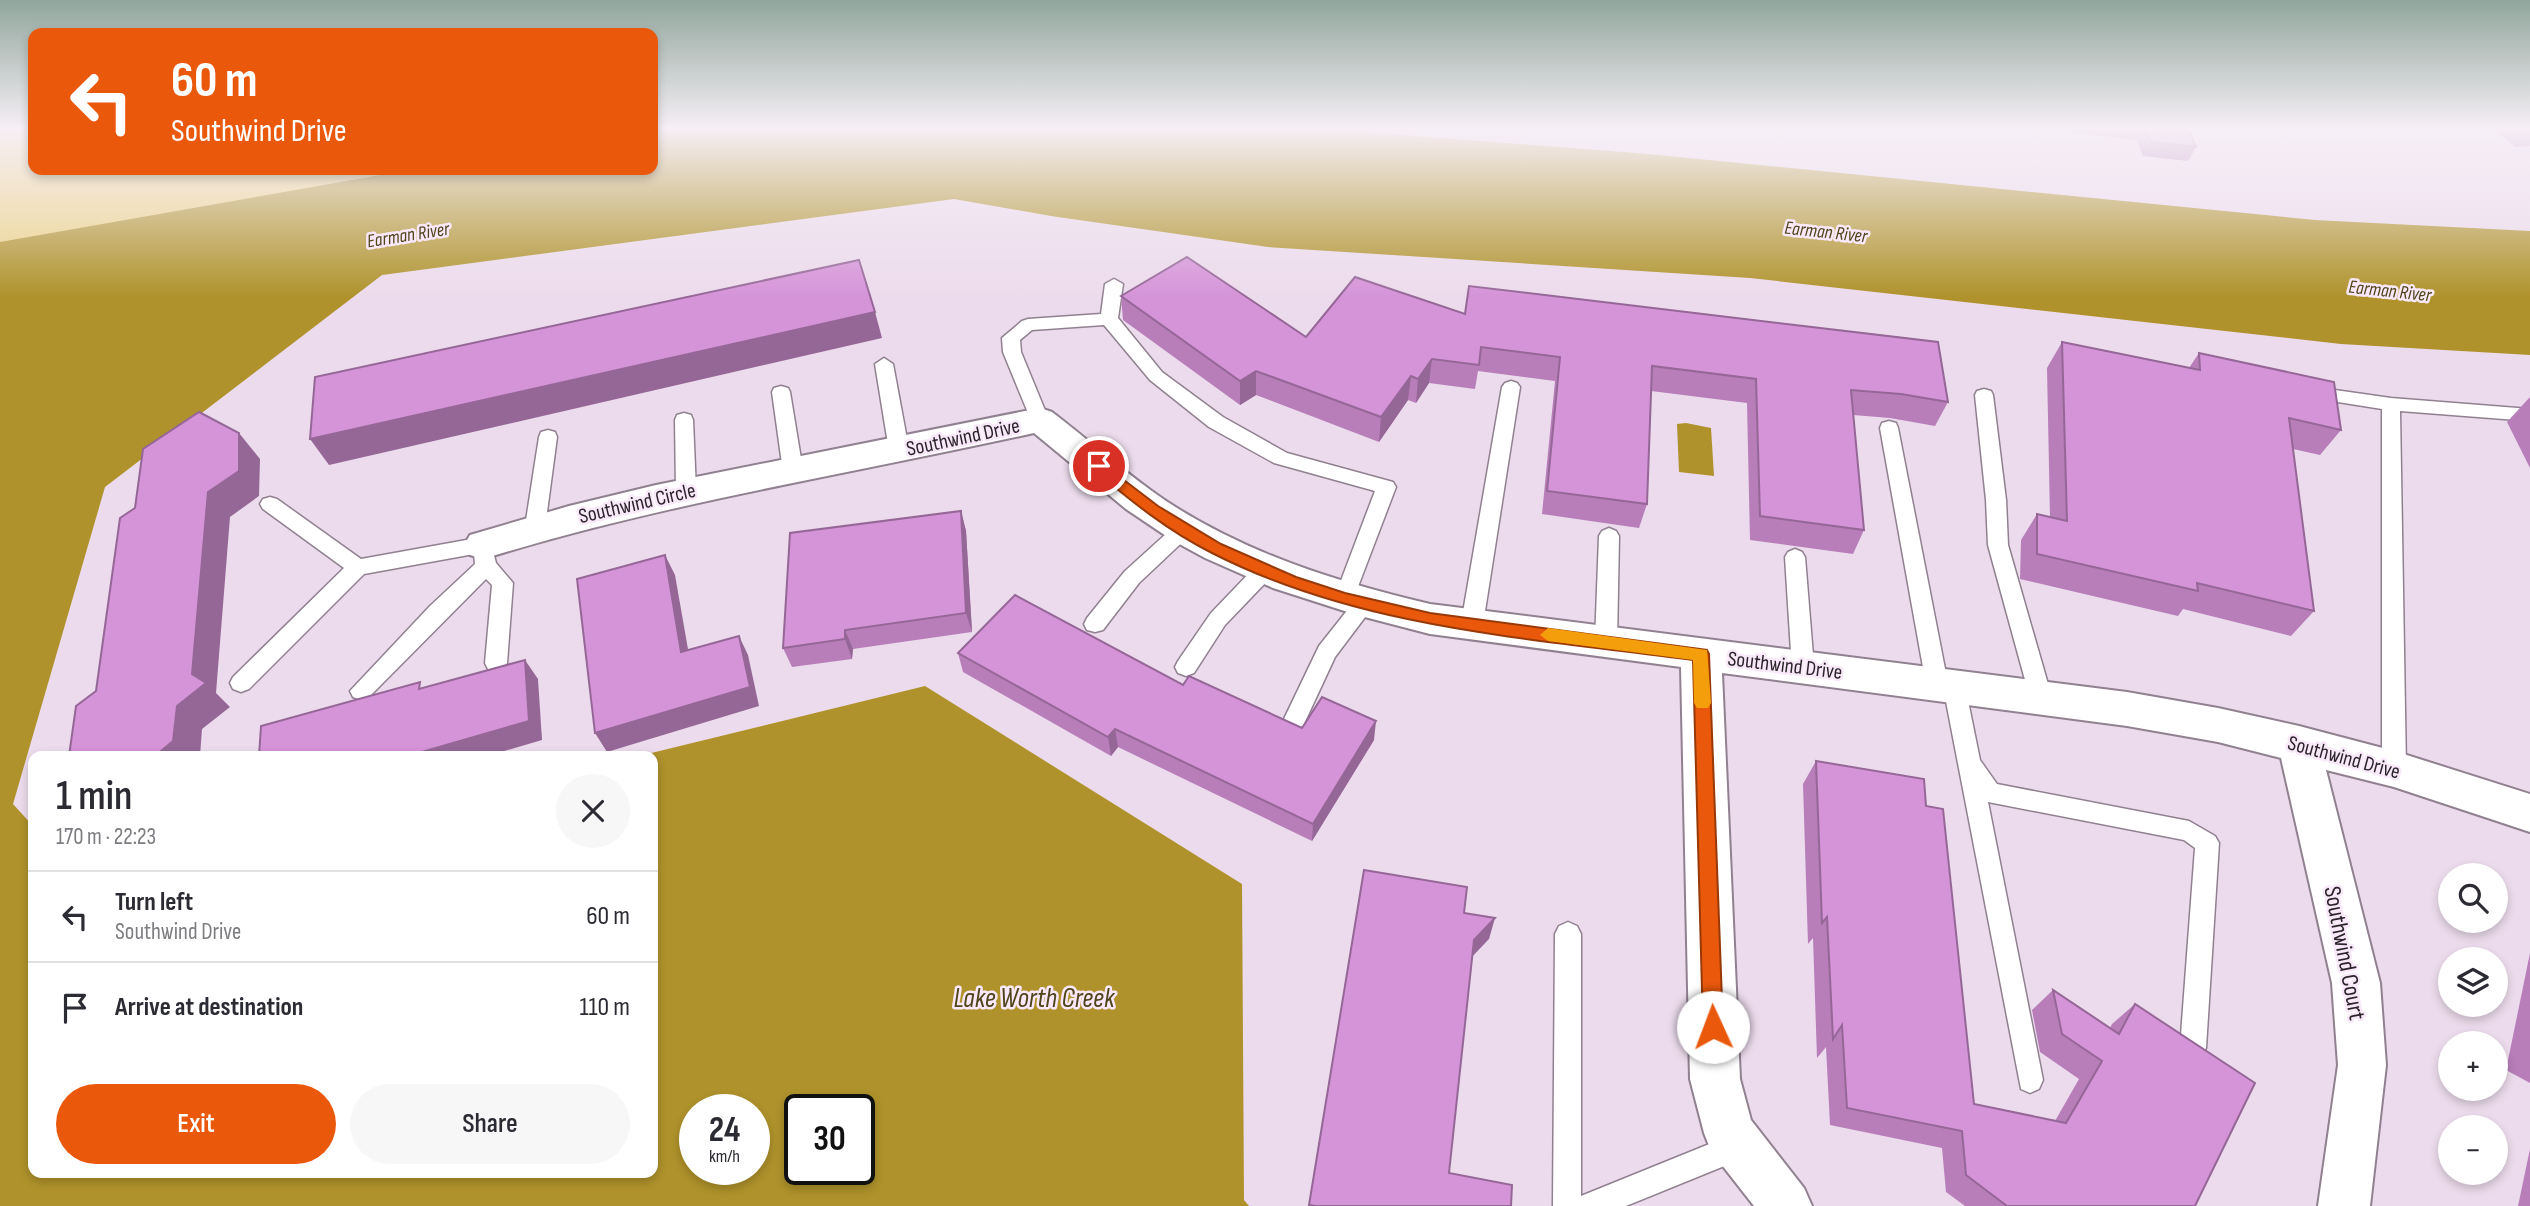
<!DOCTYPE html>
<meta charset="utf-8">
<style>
body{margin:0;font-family:"Sofia Sans Condensed",sans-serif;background:#f7f7f7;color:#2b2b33;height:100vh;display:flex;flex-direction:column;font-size:26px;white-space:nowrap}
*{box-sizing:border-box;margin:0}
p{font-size:23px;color:#7c7c81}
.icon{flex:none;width:38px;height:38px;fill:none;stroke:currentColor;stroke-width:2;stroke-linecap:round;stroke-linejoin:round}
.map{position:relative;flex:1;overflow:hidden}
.side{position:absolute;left:28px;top:751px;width:630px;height:427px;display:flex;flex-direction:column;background:#fff;border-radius:14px;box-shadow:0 4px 10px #0003}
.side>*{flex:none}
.top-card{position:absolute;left:28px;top:28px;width:630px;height:147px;border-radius:14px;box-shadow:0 4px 10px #0003;background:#ea580c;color:#fff;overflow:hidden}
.buttons{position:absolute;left:2438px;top:863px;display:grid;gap:14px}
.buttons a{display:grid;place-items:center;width:70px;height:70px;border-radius:50%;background:#fff;box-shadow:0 4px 10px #0003;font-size:35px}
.speed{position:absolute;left:679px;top:1094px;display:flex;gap:14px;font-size:35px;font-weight:700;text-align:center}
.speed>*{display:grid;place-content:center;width:91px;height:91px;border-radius:50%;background:#fff;box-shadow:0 4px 10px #0003;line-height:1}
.speed small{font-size:18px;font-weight:400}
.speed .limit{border:4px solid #111;border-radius:10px;background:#fff;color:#111}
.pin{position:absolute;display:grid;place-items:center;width:60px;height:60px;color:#fff;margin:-30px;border:4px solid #fff;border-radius:50%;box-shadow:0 2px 7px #0007}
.me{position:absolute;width:77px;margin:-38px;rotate:358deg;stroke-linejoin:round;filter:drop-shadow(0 0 5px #0008)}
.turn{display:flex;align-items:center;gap:24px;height:147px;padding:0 28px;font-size:32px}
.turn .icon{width:91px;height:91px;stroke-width:2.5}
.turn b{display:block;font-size:49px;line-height:60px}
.round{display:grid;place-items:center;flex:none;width:74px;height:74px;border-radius:37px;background:#f7f7f7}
.overview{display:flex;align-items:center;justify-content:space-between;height:119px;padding:0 28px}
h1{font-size:42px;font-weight:600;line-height:52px}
.cta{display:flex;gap:14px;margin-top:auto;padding:14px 28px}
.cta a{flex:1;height:80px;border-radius:42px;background:#ea580c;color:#fff;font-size:28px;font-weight:600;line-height:80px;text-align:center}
.cta a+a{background:#f7f7f7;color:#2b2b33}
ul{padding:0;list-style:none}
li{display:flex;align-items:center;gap:21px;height:91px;padding:0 28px;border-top:2px solid #e1e1e2}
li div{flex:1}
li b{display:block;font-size:26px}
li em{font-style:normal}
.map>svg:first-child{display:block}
.green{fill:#ebd285}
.water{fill:#af922b;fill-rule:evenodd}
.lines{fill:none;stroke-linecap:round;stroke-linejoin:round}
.service-casing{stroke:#908090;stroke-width:3}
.minor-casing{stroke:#908090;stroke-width:4}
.service{fill:#fff;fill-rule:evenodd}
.minor{fill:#fff;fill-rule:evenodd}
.wall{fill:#b77eba}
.shaded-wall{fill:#956797}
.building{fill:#d593d8;stroke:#956797;stroke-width:2}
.route{fill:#ea580c;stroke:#983908;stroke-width:2}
.slow{fill:#f59e0b}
.labels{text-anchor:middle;stroke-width:5;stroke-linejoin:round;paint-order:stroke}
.far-water-label{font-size:19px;font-style:italic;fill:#50441b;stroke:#f9e8f9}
.street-label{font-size:21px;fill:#2a232a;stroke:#f9e8f9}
.near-street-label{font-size:24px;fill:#2a232a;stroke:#f9e8f9}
.near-water-label{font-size:28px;font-style:italic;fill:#50441b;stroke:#f9e8f9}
</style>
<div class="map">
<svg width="2530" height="1206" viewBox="0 0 2530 1206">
<rect width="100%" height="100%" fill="#ecdbec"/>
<path class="green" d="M 0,129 L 33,129 L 33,170 L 423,170 L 0,244 Z"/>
<g class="water">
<path d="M 653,129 L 1328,129 L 1648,154 L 2315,220 L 2530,231 L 2530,355 L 2341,344 L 1750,278 L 1268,247 L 1051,216 L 954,199 L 382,275 L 105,487 L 13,804 L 33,826 L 33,1172 L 653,1172 L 653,756 L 639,756 L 925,686 L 1242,884 L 1244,1200 L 1249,1206 L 0,1206 L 0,242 L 409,170 L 653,170 ZM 695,1110 L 754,1110 L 754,1169 L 695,1169 ZM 800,1110 L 859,1110 L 859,1169 L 800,1169 Z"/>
<path d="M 1686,423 L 1711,428 L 1714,476 L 1679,472 L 1677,424 Z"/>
</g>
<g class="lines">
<defs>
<g id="service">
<path d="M 1114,279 L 1123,284 L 1118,318 L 1162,372 L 1223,417 L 1287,453 L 1393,482 L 1396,487 L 1351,605 L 1344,607 L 1337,605 L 1334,599 L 1375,491 L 1274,463 L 1209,427 L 1150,380 L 1104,325 L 1032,330 L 1020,340 L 1021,352 L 1049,420 L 1047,425 L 1033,425 L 1003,352 L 1002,338 L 1022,321 L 1028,319 L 1101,314 L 1105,284 Z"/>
<path d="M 884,358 L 893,364 L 909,450 L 906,455 L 892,455 L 889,450 L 875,364 Z"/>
<path d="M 1511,381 L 1517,383 L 1520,387 L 1483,624 L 1480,630 L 1472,632 L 1464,630 L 1461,624 L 1502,387 L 1505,383 Z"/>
<path d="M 781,386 L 788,388 L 790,392 L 803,471 L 800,476 L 786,476 L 783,471 L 772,392 L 774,388 Z"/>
<path d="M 2307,386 L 2391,398 L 2530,409 L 2530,421 L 2400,411 L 2406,769 L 2402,776 L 2394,779 L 2386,776 L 2382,769 L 2382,409 L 2300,396 L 2298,392 L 2300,388 Z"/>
<path d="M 1984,389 L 1991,391 L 1993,395 L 2006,500 L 2008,545 L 2052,698 L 2049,704 L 2041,707 L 2033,704 L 2030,698 L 1988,545 L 1986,500 L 1975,395 L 1977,391 Z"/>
<path d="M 684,413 L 691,415 L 693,420 L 696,491 L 693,496 L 679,496 L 676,491 L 675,420 L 677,415 Z"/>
<path d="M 1889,421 L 1896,423 L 1898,428 L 1947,679 L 1954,677 L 1962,680 L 1965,686 L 1980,760 L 1997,784 L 2189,821 L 2215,836 L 2219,843 L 2206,1048 L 2202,1057 L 2193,1061 L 2184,1057 L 2180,1048 L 2195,848 L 2184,840 L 1988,802 L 2043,1080 L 2039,1089 L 2030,1093 L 2021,1089 L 1944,691 L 1937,693 L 1929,690 L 1926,684 L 1880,428 L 1882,423 Z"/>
<path d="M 548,430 L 555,432 L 557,437 L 545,527 L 542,532 L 535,534 L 528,532 L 525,527 L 539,437 L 541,432 Z"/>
<path d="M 270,497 L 277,499 L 361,559 L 483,537 L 490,540 L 496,563 L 513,583 L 507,663 L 504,669 L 496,672 L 488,669 L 485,663 L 492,585 L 486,579 L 369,697 L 361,700 L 353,697 L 350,691 L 430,606 L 475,564 L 474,554 L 364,574 L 249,689 L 241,692 L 233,689 L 230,683 L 233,677 L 344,568 L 263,509 L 260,504 L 263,499 Z"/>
<path d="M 1184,522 L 1191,524 L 1194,529 L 1191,534 L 1139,583 L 1103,630 L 1095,632 L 1087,630 L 1084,624 L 1087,618 L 1125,571 L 1177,524 Z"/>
<path d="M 1609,528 L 1616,531 L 1619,536 L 1617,642 L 1614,648 L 1606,651 L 1598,648 L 1595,642 L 1599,536 L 1602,531 Z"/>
<path d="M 1795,549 L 1802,552 L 1805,557 L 1814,668 L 1811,674 L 1803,677 L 1795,674 L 1792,668 L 1785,557 L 1788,552 Z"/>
<path d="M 1265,562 L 1272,564 L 1275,570 L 1272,576 L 1225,625 L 1194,673 L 1186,676 L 1178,673 L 1175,667 L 1178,661 L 1211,613 L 1258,564 Z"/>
<path d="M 1364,596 L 1371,598 L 1375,604 L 1335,657 L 1303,726 L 1295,728 L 1287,726 L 1284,719 L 1319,646 L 1357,598 Z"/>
<path d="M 1568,922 L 1577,926 L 1581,934 L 1581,1196 L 1739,1132 L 1749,1136 L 1753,1146 L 1749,1156 L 1626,1206 L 1553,1206 L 1555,934 L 1559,926 Z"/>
</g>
<path id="minor" d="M 1040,408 L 1052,412 C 1090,441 1126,474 1166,501 C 1247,554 1337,582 1430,604 L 2127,692 L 2218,708 L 2299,726 L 2394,751 L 2530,794 L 2530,832 L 2394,787 L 2326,770 L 2380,983 L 2386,1065 L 2370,1206 L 2318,1206 L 2338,1065 L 2332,983 L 2281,758 L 2218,742 L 2127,726 L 1722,673 L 1740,1079 L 1751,1120 L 1804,1188 L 1812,1206 L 1754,1206 L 1711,1151 L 1704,1133 L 1690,1079 L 1681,667 L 1430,634 L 1357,615 L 1273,588 L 1205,558 L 1172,540 L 1126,509 L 1034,433 C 850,474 663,503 483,559 L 470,555 L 464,545 L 470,535 L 569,506 L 656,485 Z"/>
</defs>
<use href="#service" class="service-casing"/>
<use href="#minor" class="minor-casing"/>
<use href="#service" class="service"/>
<use href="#minor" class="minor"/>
</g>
<g class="wall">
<path d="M 2070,129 L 2188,129 L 2196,147 L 2188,161 L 2143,156 L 2137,140 L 2071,132 Z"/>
<path d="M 2494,129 L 2530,129 L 2530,146 L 2515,147 Z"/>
<path d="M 1121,296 L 1306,337 L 1465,314 L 1948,402 L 1935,426 L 1890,418 L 1853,415 L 1864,530 L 1853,554 L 1750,540 L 1747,403 L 1651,391 L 1647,504 L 1639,528 L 1542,514 L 1555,381 L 1478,371 L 1475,389 L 1429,383 L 1416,403 L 1408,400 L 1379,442 L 1256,395 L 1240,405 L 1123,320 Z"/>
<path d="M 2062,342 L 2189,368 L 2199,353 L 2341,430 L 2320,455 L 2293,449 L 2314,611 L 2291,636 L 2183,609 L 2178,616 L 2020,579 L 2021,540 L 2037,514 L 2050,517 L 2047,368 Z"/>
<path d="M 2530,397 L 2530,468 L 2507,422 Z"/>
<path d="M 961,511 L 966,531 L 972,632 L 853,649 L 852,659 L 792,667 L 783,648 Z"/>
<path d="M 958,653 L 1183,685 L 1302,728 L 1374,740 L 1312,841 L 1118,747 L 1111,756 L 963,672 Z"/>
<path d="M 1816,761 L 1926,806 L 1974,1104 L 2055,1121 L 2079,1079 L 2040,1052 L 2032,1010 L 2053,990 L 2110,1028 L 2112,1024 L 2135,1004 L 2195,1206 L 1965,1206 L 1946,1192 L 1942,1148 L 1830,1125 L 1826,1047 L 1817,1058 L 1813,938 L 1808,944 L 1803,784 Z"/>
<path d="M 2530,953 L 2530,1083 L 2506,1070 Z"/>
<path d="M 2530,1149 L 2530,1206 L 2518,1206 Z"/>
</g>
<g class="shaded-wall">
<path d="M 875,312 L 882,338 L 329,465 L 310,439 Z"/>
<path d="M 1432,359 L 1429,383 L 1416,403 L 1418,379 Z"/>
<path d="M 1256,371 L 1256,395 L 1240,405 L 1240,381 Z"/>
<path d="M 1411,376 L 1408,400 L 1379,442 L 1381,417 Z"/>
<path d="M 239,433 L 260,459 L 259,496 L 230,517 L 216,693 L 230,707 L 202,729 L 200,756 L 155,756 L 192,674 L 208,492 Z"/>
<path d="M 961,511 L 966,531 L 972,632 L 966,613 Z"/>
<path d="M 665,555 L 675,575 L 692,672 L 681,652 Z"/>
<path d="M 845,630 L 853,649 L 852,659 L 845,639 Z"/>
<path d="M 739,636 L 748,655 L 759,706 L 607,752 L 595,733 Z"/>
<path d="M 525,660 L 538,679 L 542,740 L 487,756 L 408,756 Z"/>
<path d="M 1376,721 L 1374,740 L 1312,841 L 1313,824 Z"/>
<path d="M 1115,729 L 1118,747 L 1111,756 L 1108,737 Z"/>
<path d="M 1495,918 L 1489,939 L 1468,961 L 1474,940 Z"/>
</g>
<g class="building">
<path d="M 2145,129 L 2188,129 L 2196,147 L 2151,142 Z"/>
<path d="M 1187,257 L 1306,337 L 1355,277 L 1465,314 L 1469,286 L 1938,342 L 1948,402 L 1901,394 L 1851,390 L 1864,530 L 1760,516 L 1756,379 L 1652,366 L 1647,504 L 1547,491 L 1560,357 L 1481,347 L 1479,365 L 1432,359 L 1418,379 L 1411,376 L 1381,417 L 1256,371 L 1240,381 L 1121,296 Z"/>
<path d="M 859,260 L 875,312 L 310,439 L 315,377 Z"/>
<path d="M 2062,342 L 2200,370 L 2199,353 L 2334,382 L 2341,430 L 2289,418 L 2314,611 L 2197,583 L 2198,591 L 2037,554 L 2037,514 L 2067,521 Z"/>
<path d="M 199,412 L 239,433 L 239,471 L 208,492 L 192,674 L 206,683 L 177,706 L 173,741 L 155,756 L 69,756 L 76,706 L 96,691 L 120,518 L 135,508 L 143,449 Z"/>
<path d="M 961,511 L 966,613 L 845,630 L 845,639 L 783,648 L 790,533 Z"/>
<path d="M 665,555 L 681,652 L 739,636 L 750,687 L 595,733 L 577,579 Z"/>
<path d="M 1015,595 L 1183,685 L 1189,676 L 1302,728 L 1322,697 L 1376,721 L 1313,824 L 1115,729 L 1108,737 L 958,653 Z"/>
<path d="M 525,660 L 529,721 L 408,756 L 259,756 L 261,726 L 420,682 L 419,689 Z"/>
<path d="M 1816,761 L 1924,779 L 1926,806 L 1943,809 L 1974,1104 L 2066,1123 L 2102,1061 L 2062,1034 L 2053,990 L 2119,1034 L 2135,1004 L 2255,1083 L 2195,1206 L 2007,1206 L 1966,1175 L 1962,1131 L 1847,1108 L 1842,1025 L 1833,1039 L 1827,917 L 1822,923 Z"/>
<path d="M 1364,870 L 1467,887 L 1464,913 L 1495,918 L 1474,940 L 1449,1173 L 1512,1185 L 1511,1206 L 1316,1206 L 1309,1205 Z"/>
</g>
<linearGradient id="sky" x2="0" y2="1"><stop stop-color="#91a69c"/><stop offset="0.43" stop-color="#f6eff6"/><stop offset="1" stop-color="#f6eff6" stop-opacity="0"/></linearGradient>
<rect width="2530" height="298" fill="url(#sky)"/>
<path class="route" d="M 1099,461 L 1158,506 L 1221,544 L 1296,577 L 1345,593 L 1430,613 L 1707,650 L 1709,654 L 1723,1027 L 1720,1033 L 1713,1036 L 1706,1033 L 1703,1027 L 1693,660 C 1529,638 1361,629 1212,553 C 1168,531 1131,501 1094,470 L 1092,466 Z"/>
<path class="slow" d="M 1548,628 L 1707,650 L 1711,703 L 1708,708 L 1697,708 L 1694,703 L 1693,660 L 1548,641 L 1540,635 Z"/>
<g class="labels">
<g class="far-water-label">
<text transform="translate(1826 231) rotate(6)" y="7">Earman River</text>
<text transform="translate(408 234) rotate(-9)" y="7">Earman River</text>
<text transform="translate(2390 290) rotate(6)" y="7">Earman River</text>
</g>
<g class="street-label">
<text transform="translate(963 437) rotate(-12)" y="7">Southwind Drive</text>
<text transform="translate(637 503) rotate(-13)" y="7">Southwind Circle</text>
<text transform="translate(1785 665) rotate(7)" y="7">Southwind Drive</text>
<text transform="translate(2344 757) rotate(15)" y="7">Southwind Drive</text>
</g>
<g class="near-street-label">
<text transform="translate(2345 953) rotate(79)" y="8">Southwind Court</text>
</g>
<g class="near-water-label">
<text x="1034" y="1007">Lake Worth Creek</text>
</g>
</g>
</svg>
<div class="buttons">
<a><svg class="icon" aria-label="search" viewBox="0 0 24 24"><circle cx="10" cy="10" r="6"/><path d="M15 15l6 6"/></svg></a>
<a><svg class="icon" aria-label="layers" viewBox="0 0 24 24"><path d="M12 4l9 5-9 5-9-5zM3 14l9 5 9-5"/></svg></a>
<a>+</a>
<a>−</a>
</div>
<div class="speed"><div>24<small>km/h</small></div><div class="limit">30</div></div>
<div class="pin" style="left:1099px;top:466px;background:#d93025"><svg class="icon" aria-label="arrive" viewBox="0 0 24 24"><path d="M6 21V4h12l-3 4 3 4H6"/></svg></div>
<svg class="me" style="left:1713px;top:1027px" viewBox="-20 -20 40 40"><circle r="19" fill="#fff"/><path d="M0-13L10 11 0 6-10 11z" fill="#ea580c"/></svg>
<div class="top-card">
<div class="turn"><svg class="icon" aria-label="left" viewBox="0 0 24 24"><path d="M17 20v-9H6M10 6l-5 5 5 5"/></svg><div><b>60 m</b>Southwind Drive</div></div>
</div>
<section class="side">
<div class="overview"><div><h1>1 min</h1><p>170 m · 22:23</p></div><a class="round"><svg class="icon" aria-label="close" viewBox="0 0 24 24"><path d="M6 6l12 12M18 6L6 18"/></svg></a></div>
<ul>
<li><svg class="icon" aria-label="left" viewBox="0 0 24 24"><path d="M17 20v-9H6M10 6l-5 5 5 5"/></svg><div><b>Turn left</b><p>Southwind Drive</p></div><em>60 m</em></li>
<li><svg class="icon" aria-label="arrive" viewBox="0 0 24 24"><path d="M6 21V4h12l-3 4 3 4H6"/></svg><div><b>Arrive at destination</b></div><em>110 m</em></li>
</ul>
<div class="cta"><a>Exit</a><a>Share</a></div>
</section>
</div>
